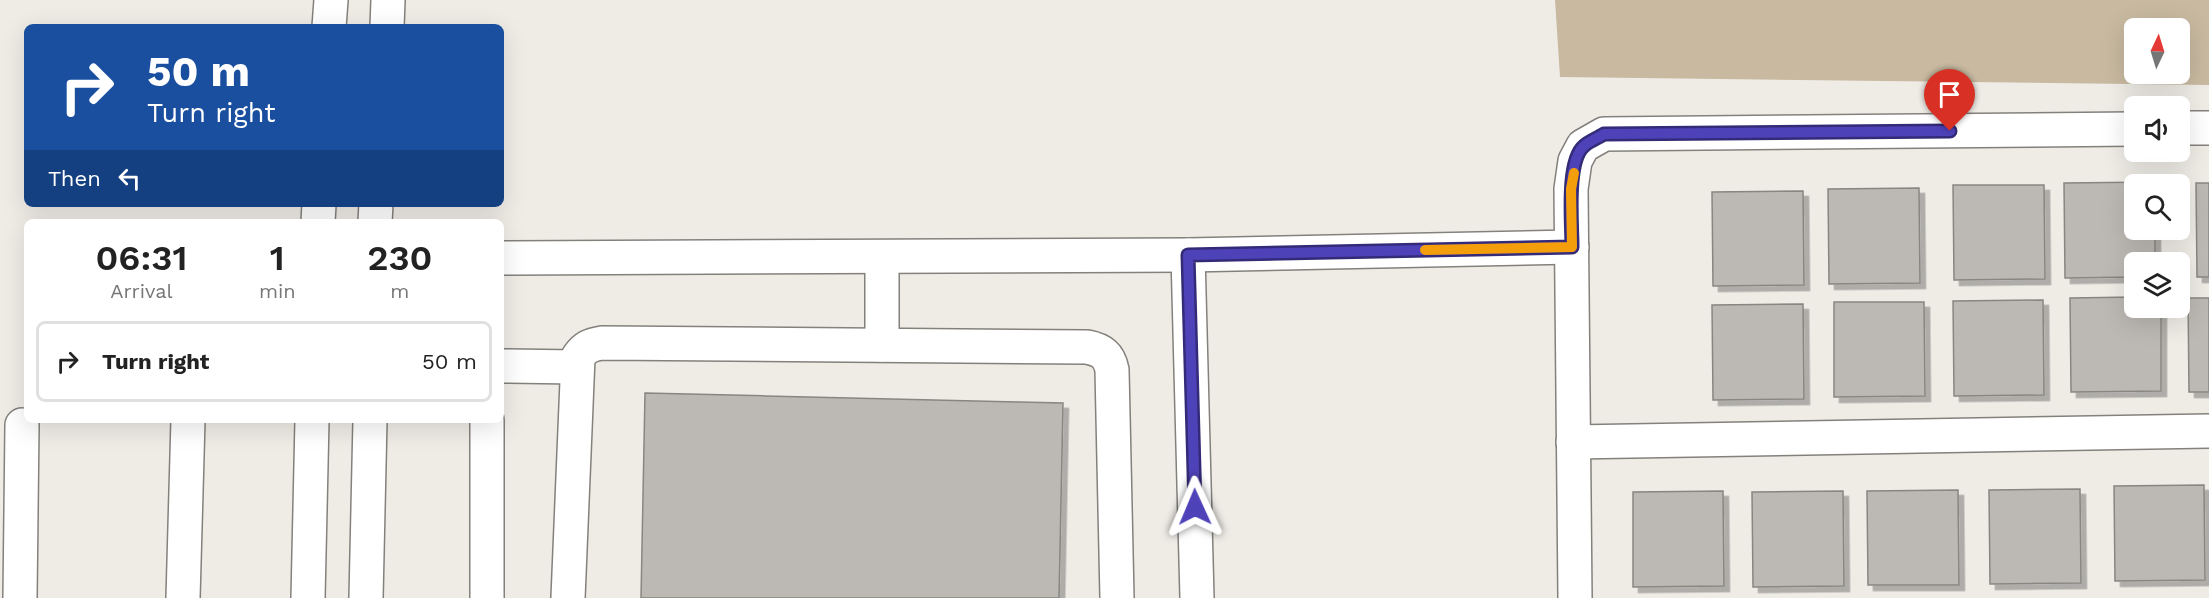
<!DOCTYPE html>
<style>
body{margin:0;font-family:"Work Sans",sans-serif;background:#f2f2f2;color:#222;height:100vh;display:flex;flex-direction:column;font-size:22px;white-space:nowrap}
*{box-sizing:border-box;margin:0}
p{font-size:20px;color:#767676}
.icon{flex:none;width:33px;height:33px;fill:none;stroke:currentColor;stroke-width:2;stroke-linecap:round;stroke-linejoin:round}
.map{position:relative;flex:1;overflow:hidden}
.sheet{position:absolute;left:24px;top:219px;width:480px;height:204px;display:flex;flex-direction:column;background:#fff;border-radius:9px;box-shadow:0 6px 24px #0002}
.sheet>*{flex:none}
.hud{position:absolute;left:24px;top:24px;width:480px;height:183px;border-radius:9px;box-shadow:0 6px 24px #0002;background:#1a4fa0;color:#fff;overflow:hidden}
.needle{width:39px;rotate:4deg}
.controls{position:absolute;left:2124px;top:18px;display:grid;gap:12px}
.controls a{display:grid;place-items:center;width:66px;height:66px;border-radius:9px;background:#fff;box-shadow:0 6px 24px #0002;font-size:30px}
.pin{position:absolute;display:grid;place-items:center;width:51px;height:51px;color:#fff;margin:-62px -26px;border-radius:50% 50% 50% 0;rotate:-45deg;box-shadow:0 0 6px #0007}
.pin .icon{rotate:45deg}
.me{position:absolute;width:66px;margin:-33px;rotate:359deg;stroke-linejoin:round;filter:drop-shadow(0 0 4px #0008)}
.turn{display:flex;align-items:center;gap:21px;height:126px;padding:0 24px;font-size:27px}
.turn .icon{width:78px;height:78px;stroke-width:2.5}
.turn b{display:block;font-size:42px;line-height:51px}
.then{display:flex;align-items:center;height:57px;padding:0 24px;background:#0003;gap:12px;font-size:22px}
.eta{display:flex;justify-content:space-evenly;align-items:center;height:102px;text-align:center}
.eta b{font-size:36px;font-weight:600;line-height:42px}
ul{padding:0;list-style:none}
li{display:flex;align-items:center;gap:18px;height:81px;margin:0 12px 9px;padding:0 12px;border:3px solid #e0e0e0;border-radius:9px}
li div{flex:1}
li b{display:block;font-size:22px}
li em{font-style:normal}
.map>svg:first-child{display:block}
.green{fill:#c8b9a0;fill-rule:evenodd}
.building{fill:#bcb9b4;stroke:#898681;stroke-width:1.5;filter:url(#shadow)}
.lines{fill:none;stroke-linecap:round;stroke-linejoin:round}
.minor-casing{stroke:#84817c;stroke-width:36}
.minor{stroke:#fff;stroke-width:33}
.route-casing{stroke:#332b78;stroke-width:15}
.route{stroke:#4e42b9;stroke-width:10}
.slow{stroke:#f59e0b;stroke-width:10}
</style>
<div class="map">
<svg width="2209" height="598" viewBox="0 0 2209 598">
<defs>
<filter id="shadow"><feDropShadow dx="5.5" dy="5.5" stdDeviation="0" flood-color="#0004"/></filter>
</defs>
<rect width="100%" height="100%" fill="#efece6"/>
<path class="green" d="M 1555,0 L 2209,0 L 2209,85 L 1560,77 ZM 2134,28 L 2180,28 L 2180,74 L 2134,74 Z"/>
<g class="building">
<path d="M 2154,182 L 2154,184 L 2134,184 L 2134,230 L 2155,230 L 2155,262 L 2134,262 L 2134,277 L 2065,278 L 2064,183 Z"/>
<path d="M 2196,183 L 2209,183 L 2209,277 L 2197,277 Z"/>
<path d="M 1953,185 L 2044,185 L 2045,279 L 1954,280 Z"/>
<path d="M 1919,188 L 1920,283 L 1829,284 L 1828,189 Z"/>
<path d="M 1803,191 L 1804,285 L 1713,286 L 1712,192 Z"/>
<path d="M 2134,297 L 2134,308 L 2161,308 L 2161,391 L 2071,392 L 2070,298 Z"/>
<path d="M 2188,298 L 2209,298 L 2209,392 L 2189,392 Z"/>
<path d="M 2043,300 L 2044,395 L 1954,396 L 1953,301 Z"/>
<path d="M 1834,302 L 1924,302 L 1925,396 L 1834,397 Z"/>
<path d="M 1803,304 L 1804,399 L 1713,400 L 1712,305 Z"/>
<path d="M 645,393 L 1063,403 L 1059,598 L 641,598 Z"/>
<path d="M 2204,485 L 2205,580 L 2115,581 L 2114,486 Z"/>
<path d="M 2080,489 L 2081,583 L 1990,584 L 1989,490 Z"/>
<path d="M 1958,490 L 1959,585 L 1868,585 L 1867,491 Z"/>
<path d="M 1723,491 L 1724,586 L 1633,587 L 1633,492 Z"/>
<path d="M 1843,491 L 1844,586 L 1753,587 L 1752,492 Z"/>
</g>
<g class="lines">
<defs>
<g id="minor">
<path d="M 329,27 L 331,0"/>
<path d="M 387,27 L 388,0"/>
<path d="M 2180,128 L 2209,128"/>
<path d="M 318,222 L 319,204"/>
<path d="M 375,222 L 376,204"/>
<path d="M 1188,255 L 1197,598"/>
<path d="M 501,258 L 1188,255 L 1572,247"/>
<path d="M 882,345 L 882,257"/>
<path d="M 501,366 L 577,367"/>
<path d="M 1573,442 L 2209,431"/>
<path d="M 20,598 L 22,425"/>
<path d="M 183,598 L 188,420"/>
<path d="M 308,598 L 312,420"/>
<path d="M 366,598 L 370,420"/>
<path d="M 487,598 L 487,420"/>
<path d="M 568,598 L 578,357 C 585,347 590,345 602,343 L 1087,347 C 1102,350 1109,355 1112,370 L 1117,598"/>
<path d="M 1575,598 L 1571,189 L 1575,161 L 1583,146 L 1604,134 L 2134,129"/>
</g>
</defs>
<use href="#minor" class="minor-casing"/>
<use href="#minor" class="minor"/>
</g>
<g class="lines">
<defs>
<path id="route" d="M 1195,507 L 1188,255 L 1572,247 C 1572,224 1566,161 1584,146 C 1589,141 1598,138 1604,134 L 1950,131"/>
</defs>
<use href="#route" class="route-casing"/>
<use href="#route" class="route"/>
<path class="slow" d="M 1425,250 L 1572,247 L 1571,189 L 1574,173"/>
</g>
</svg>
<div class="controls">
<a><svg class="needle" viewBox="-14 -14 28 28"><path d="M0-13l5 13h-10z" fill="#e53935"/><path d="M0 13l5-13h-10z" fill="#767676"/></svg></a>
<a><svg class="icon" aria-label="sound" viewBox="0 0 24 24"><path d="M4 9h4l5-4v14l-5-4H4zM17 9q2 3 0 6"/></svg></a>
<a><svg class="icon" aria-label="search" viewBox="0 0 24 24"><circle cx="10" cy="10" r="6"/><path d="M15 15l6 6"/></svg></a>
<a><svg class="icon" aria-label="layers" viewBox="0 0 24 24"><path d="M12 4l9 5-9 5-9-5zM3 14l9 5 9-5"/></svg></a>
</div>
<div class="pin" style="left:1950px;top:131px;background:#d93025"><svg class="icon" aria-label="arrive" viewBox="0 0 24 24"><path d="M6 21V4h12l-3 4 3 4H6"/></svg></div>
<svg class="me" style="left:1195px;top:507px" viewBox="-20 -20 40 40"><path d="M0-17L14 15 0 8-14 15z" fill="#4e42b9" stroke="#fff" stroke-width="4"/></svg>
<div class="hud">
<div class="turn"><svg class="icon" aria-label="right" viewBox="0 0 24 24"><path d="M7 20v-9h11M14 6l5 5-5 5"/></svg><div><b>50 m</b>Turn right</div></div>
<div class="then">Then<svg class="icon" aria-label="left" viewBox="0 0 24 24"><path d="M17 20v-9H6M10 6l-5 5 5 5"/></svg></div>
</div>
<section class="sheet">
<div class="eta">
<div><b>06:31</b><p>Arrival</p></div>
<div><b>1</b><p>min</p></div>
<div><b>230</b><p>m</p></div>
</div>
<ul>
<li><svg class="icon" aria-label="right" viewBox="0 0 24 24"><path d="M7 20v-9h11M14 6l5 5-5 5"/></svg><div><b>Turn right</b></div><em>50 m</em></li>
</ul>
</section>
</div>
